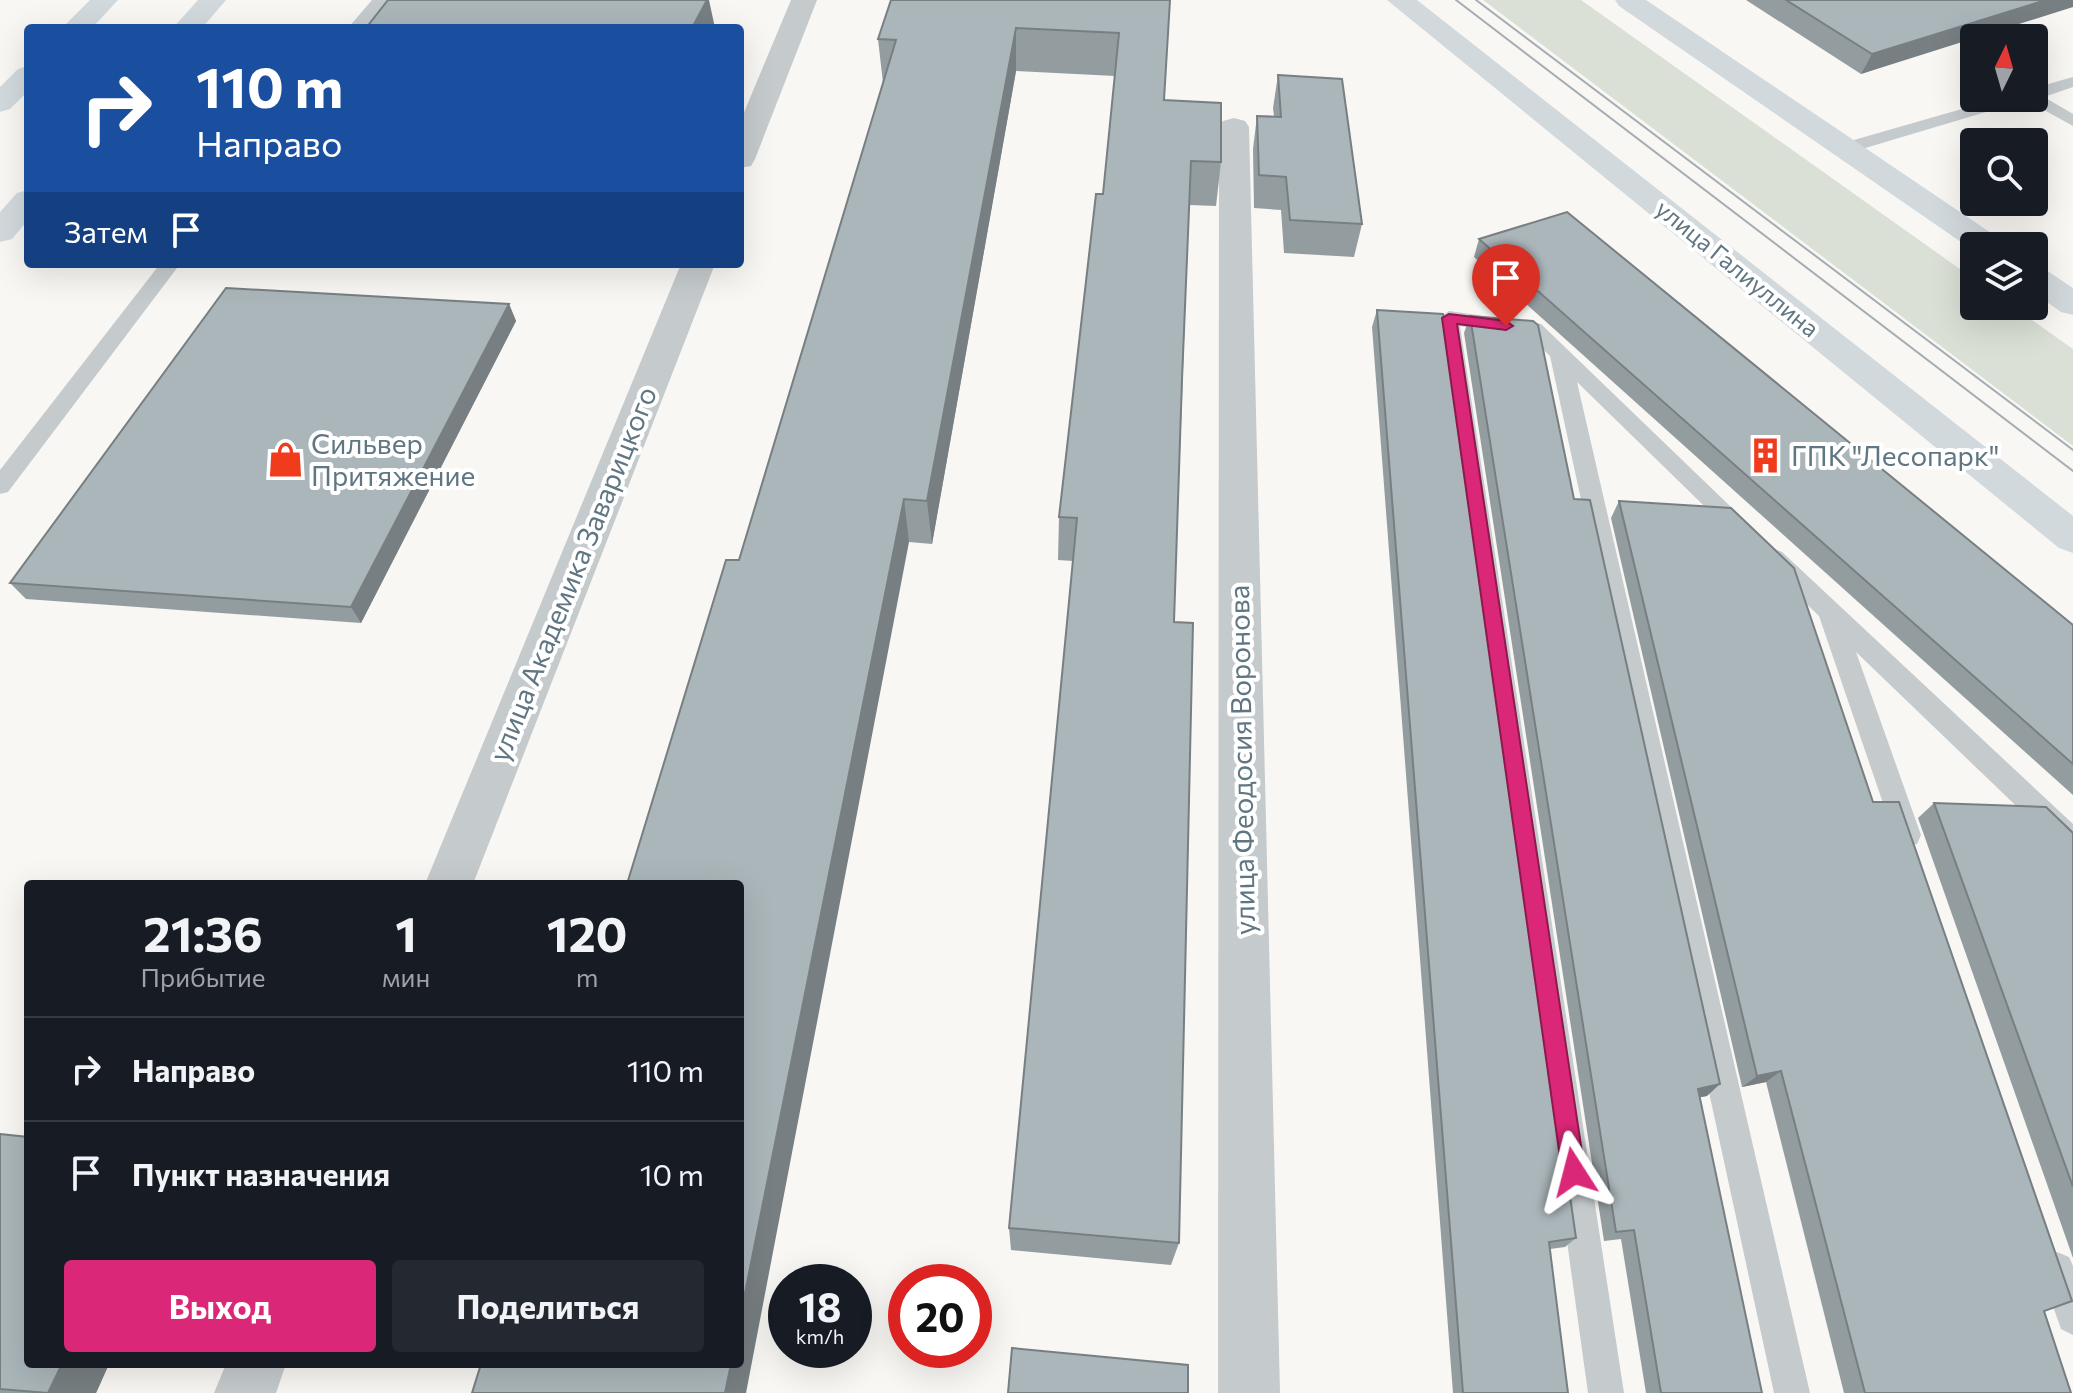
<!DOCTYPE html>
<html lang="ru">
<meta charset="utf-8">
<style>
body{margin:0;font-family:Commissioner,sans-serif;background:#242831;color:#f1f3f6;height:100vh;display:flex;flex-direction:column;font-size:30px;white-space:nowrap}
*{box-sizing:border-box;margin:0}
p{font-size:26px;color:#9ea1a6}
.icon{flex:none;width:44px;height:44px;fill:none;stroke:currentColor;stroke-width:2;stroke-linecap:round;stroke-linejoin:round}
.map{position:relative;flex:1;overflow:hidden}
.side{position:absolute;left:24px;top:880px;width:720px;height:488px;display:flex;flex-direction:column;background:#171b24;border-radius:8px;box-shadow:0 8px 32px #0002}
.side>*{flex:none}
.banner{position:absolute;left:24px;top:24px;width:720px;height:244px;border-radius:8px;box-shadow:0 8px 32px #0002;background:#1a4fa0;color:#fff;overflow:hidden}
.needle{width:52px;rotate:5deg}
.buttons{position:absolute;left:1960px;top:24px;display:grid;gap:16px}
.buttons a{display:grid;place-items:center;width:88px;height:88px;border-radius:8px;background:#171b24;box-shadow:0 8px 32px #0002;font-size:40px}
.speed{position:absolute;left:768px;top:1264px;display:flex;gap:16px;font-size:40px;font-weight:700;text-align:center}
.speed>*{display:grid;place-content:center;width:104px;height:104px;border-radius:50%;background:#171b24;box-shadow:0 8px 32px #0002;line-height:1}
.speed small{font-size:20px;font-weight:400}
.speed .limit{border:12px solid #d22;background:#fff;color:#111}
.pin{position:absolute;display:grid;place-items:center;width:68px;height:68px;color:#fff;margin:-82px -34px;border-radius:50% 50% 50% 0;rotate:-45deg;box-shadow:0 0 8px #0007}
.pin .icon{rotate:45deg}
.me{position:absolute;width:88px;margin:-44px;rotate:351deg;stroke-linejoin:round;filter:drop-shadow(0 0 6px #0008)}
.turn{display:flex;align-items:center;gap:28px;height:168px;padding:0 40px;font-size:36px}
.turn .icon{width:104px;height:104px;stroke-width:2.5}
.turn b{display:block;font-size:56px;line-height:68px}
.then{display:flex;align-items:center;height:76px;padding:0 40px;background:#0003;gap:16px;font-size:30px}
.eta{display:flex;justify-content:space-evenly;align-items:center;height:136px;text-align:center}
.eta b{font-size:48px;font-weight:700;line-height:56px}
.cta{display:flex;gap:16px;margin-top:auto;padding:16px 40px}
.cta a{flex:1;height:92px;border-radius:8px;background:#db2777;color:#fff;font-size:32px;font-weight:700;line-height:92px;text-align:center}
.cta a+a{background:#242831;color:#f1f3f6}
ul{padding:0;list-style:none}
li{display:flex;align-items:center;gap:24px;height:104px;padding:0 40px;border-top:2px solid #363941}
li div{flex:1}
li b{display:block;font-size:30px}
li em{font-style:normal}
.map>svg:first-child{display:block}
.green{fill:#dae0d5}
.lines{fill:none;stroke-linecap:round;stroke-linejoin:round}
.service{fill:#c5cacd;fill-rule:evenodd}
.minor{fill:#c5cacd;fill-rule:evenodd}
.primary{fill:#d2d9dc;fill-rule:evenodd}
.tram{stroke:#a5adb2;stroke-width:2}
.wall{fill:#939da0}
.shaded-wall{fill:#787f82}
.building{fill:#abb6ba;stroke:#787f82;stroke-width:2}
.route{fill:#db2777;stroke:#8e194d;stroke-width:2}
.labels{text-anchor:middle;stroke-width:8;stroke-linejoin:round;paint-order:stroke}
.far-street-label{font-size:24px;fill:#607682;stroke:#fff}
.poi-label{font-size:28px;fill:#607682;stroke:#fff;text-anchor:start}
.street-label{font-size:28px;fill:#607682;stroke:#fff}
</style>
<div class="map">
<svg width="2073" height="1393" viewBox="0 0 2073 1393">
<rect width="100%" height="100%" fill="#f8f7f4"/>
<path class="green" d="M 1483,0 L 1581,0 L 1974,279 L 1974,306 L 2012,306 L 2073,349 L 2073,446 Z"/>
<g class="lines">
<g class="service">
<path d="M 372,0 L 389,0 L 365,28 L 348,28 Z"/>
<path d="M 2073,77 L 2073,87 L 2044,97 L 2073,114 L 2073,126 L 2026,100 L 1852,152 L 1846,153 L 1837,148 L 1840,144 L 2000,98 L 2034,98 L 2034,88 Z"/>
<path d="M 160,264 L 180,264 L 8,492 L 0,494 L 0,470 Z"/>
<path d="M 1449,311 L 1541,324 L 1757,532 L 1753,538 L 1745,541 L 1737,538 L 1577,382 L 1810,1393 L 1774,1393 L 1550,356 L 1528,335 L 1460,326 L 1624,1393 L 1588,1393 L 1439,318 Z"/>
<path d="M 1774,549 L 1782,552 L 2073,824 L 2073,854 L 2063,851 L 1856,652 L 1921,835 L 1917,844 L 1907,847 L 1897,844 L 1819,616 L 1766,564 L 1762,558 L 1766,552 Z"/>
<path d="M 2057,1252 L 2069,1257 L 2073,1266 L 2073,1335 L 2061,1329 L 2040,1269 L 2045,1257 Z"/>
</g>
<g class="minor">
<path d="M 791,0 L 817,0 L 755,159 L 751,166 L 740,168 L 740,122 Z"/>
<path d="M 1234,118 L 1245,121 L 1249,127 L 1280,1393 L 1218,1393 L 1219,127 L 1223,121 Z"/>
<path d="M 681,264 L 715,264 L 473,884 L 425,884 Z"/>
<path d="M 226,1364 L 286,1364 L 276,1393 L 214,1393 Z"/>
</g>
<g class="primary">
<path d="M 90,0 L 118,0 L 92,28 L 62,28 Z"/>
<path d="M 198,0 L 226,0 L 202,28 L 173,28 Z"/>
<path d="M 1387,0 L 1417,0 L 2073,516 L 2073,553 L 2059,548 Z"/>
<path d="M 1615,0 L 1646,0 L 2000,239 L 2004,246 L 1974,246 L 1974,251 L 1619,6 Z"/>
<path d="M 28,66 L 28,91 L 10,109 L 0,112 L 0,87 L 18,69 Z"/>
<path d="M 28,190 L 28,220 L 12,239 L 0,242 L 0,212 L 17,193 Z"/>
<path d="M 2034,267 L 2046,270 L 2073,288 L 2073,315 L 2061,312 L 2034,293 Z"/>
</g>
<g class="tram">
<path d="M 1456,0 L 2073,471"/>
<path d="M 1476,0 L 2073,450"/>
</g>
</g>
<g class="wall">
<path d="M 1170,0 L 1164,100 L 1221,162 L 1216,206 L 1189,205 L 1174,622 L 1179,1243 L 1171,1265 L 1011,1250 L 1009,1228 L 1073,561 L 1058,560 L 1059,517 L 1103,194 L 1115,76 L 1016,71 L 932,544 L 909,542 L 739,560 L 883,83 L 878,39 Z"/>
<path d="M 1746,0 L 2073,0 L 1861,74 Z"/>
<path d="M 1278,75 L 1362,224 L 1354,257 L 1284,253 L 1281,210 L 1254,208 L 1253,149 L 1257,116 L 1274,116 L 1273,108 Z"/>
<path d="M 1479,239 L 2073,625 L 2073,795 L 1474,257 Z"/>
<path d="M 509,304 L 516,321 L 361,623 L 26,599 L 10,583 Z"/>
<path d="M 1377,310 L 1576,1238 L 1565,1247 L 1550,1249 L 1568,1393 L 1453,1393 L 1372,327 Z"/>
<path d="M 1470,316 L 1574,499 L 1707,1096 L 1700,1097 L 1762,1393 L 1646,1393 L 1621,1239 L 1604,1241 L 1464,333 Z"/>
<path d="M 1619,501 L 2044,1311 L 2071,1393 L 1844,1393 L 1766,1082 L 1742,1087 L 1611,518 Z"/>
<path d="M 1934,803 L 2073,833 L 2073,1258 L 1918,818 Z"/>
<path d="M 0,1134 L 28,1364 L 109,1364 L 96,1393 L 0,1393 Z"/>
</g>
<g class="shaded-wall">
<path d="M 707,0 L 709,0 L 715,28 L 692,28 Z"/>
<path d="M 2046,0 L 2073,0 L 2073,7 L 1861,74 L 1872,54 Z"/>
<path d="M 1016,28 L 1016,71 L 932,544 L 927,501 Z"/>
<path d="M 509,304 L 516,321 L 361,623 L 351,607 Z"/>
<path d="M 904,499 L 909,542 L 746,1393 L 725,1393 L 731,1364 L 740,1364 L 740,1318 Z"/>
<path d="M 1781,1071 L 1766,1082 L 1742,1087 L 1757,1076 Z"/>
<path d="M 1720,1084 L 1707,1096 L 1685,1100 L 1698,1089 Z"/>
<path d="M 62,1364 L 109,1364 L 96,1393 L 48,1393 Z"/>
</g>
<g class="building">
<path d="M 388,0 L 707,0 L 692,28 L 366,28 Z"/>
<path d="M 891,0 L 1170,0 L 1164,100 L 1221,103 L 1221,162 L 1191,161 L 1182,379 L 1174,622 L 1193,623 L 1179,1243 L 1009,1228 L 1077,518 L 1059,517 L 1096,194 L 1103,194 L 1119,33 L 1016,28 L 927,501 L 904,499 L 740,1318 L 740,884 L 627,884 L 726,560 L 739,560 L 896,40 L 878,39 Z"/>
<path d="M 1786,0 L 2046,0 L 1872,54 Z"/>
<path d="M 1278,75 L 1342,79 L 1362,224 L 1290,220 L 1286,177 L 1259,175 L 1257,116 L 1281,117 Z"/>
<path d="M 1567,212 L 2073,625 L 2073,764 L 1479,239 Z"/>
<path d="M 226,288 L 509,304 L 351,607 L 10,583 Z"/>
<path d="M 1377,310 L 1443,314 L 1576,1238 L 1549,1242 L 1568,1393 L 1463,1393 Z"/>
<path d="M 1470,316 L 1533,321 L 1538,325 L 1574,499 L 1590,500 L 1720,1084 L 1698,1089 L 1762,1393 L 1661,1393 L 1634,1230 L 1616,1232 Z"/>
<path d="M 1619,501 L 1731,508 L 1794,568 L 1873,802 L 1899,802 L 2072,1301 L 2044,1311 L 2071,1393 L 1865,1393 L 1781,1071 L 1757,1076 Z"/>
<path d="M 1934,803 L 2046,807 L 2073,833 L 2073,1187 Z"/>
<path d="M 0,1134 L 28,1137 L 28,1364 L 62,1364 L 48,1393 L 0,1389 Z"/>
<path d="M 1012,1348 L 1188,1365 L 1188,1393 L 1008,1393 Z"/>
<path d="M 481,1364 L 731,1364 L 725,1393 L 472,1393 Z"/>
</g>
<path class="route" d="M 1449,314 L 1506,321 L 1513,326 L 1506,330 L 1457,324 L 1585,1172 L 1582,1180 L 1574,1183 L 1565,1180 L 1562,1172 L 1442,318 Z"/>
<defs>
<symbol id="building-bare" viewBox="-9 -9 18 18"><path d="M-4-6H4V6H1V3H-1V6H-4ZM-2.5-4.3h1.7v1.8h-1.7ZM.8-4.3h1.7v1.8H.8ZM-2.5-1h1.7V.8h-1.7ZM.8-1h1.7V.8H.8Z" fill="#f03c1c" stroke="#fff" stroke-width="2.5" paint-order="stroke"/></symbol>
<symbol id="shop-bare" viewBox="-9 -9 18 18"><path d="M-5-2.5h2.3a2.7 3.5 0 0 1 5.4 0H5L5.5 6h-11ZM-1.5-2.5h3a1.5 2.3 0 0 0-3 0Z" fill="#f03c1c" stroke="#fff" stroke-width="2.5" paint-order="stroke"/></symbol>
</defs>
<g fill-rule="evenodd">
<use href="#building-bare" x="1740" y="430" width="51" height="51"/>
<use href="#shop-bare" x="260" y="434" width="51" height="51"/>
</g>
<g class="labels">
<g class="far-street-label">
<text transform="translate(1737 269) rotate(39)" y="8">улица Галиуллина</text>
</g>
<g class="poi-label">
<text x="311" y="454">Сильвер<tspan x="311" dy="32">Притяжение</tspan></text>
<text x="1791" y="466">ГПК "Лесопарк"</text>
</g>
<g class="street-label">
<text transform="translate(573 574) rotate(-68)" y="10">улица Академика Заварицкого</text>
<text transform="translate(1242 760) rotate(-91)" y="10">улица Феодосия Воронова</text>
</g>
</g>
</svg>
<div class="buttons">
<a><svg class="needle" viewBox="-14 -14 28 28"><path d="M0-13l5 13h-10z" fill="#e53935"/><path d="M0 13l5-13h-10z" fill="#9ea1a6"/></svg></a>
<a><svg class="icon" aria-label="search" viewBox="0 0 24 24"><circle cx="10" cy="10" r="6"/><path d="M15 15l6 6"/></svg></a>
<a><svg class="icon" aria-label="layers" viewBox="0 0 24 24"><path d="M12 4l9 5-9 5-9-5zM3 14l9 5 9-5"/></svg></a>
</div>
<div class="speed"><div>18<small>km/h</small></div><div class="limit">20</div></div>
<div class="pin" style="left:1506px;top:326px;background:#d93025"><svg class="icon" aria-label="arrive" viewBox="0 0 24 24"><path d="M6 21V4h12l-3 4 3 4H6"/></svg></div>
<svg class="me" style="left:1574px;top:1172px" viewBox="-20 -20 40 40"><path d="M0-17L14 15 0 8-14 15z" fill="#db2777" stroke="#fff" stroke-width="4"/></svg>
<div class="banner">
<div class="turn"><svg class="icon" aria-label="right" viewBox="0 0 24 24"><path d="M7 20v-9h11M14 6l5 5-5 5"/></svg><div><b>110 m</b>Направо</div></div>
<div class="then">Затем<svg class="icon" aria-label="arrive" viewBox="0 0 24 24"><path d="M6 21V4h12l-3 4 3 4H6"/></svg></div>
</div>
<section class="side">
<div class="eta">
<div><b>21:36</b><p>Прибытие</p></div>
<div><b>1</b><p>мин</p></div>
<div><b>120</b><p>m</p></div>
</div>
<ul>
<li><svg class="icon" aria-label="right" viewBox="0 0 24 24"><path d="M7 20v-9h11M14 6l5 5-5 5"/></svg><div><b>Направо</b></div><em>110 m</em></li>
<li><svg class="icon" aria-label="arrive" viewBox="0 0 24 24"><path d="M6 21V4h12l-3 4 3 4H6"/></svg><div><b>Пункт назначения</b></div><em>10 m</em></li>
</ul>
<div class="cta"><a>Выход</a><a>Поделиться</a></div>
</section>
</div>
